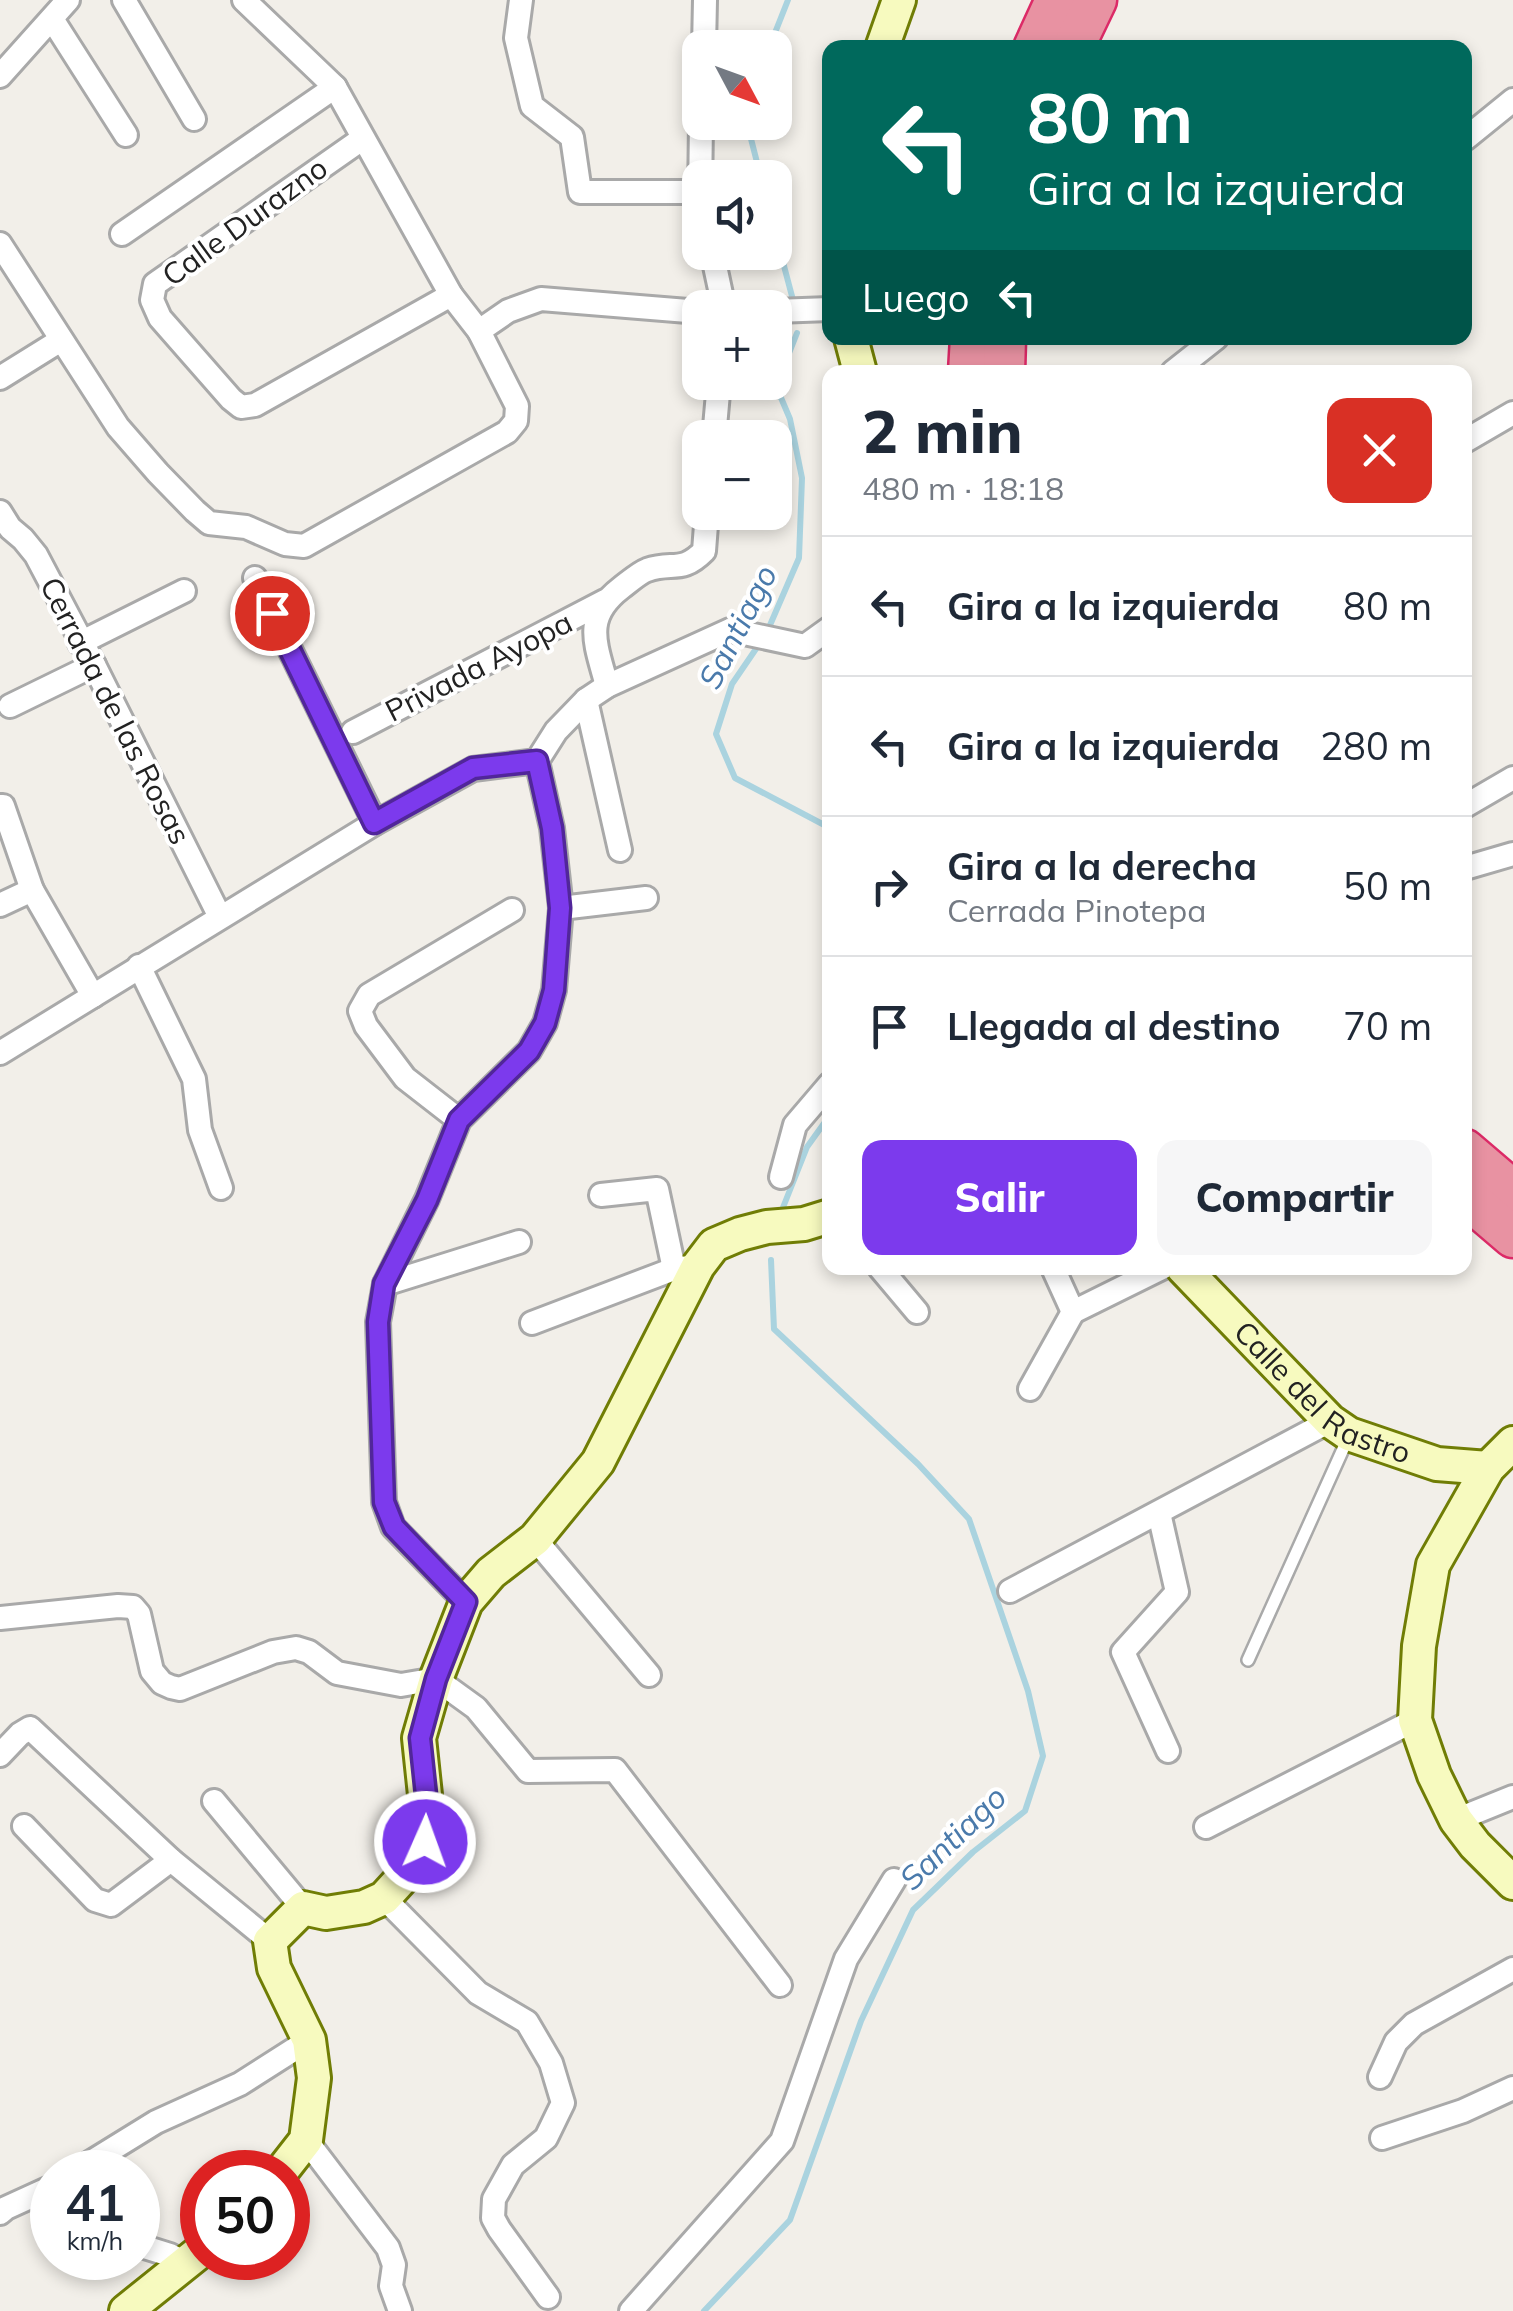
<!DOCTYPE html>
<html lang="es">
<meta charset="utf-8">
<style>
body{margin:0;font-family:Mulish,sans-serif;background:#f6f6f7;color:#1f2937;height:100vh;display:flex;flex-direction:column;font-size:38px;white-space:nowrap}
*{box-sizing:border-box;margin:0}
p{font-size:32px;color:#747a83}
.icon{flex:none;width:55px;height:55px;fill:none;stroke:currentColor;stroke-width:2;stroke-linecap:round;stroke-linejoin:round}
.map{position:relative;flex:1;overflow:hidden}
.sheet{position:absolute;left:822px;top:365px;width:650px;height:910px;display:flex;flex-direction:column;background:#fff;border-radius:20px;box-shadow:0 5px 15px #0003}
.sheet>*{flex:none}
.top-card{position:absolute;left:822px;top:40px;width:650px;height:305px;border-radius:20px;box-shadow:0 5px 15px #0003;background:#00695c;color:#fff;overflow:hidden}
.needle{width:65px;rotate:131deg}
.controls{position:absolute;left:682px;top:30px;display:grid;gap:20px}
.controls a{display:grid;place-items:center;width:110px;height:110px;border-radius:20px;background:#fff;box-shadow:0 5px 15px #0003;font-size:50px}
.speed{position:absolute;left:30px;top:2150px;display:flex;gap:20px;font-size:50px;font-weight:700;text-align:center}
.speed>*{display:grid;place-content:center;width:130px;height:130px;border-radius:50%;background:#fff;box-shadow:0 5px 15px #0003;line-height:1}
.speed small{font-size:25px;font-weight:400}
.speed .limit{border:15px solid #d22;background:#fff;color:#111}
.pin{position:absolute;display:grid;place-items:center;width:85px;height:85px;color:#fff;margin:-42px;border:5px solid #fff;border-radius:50%;box-shadow:0 2px 10px #0007}
.me{position:absolute;width:110px;margin:-55px;rotate:2deg;stroke-linejoin:round;filter:drop-shadow(0 0 8px #0008)}
.turn{display:flex;align-items:center;gap:35px;height:210px;padding:0 40px;font-size:45px}
.turn .icon{width:130px;height:130px;stroke-width:2.5}
.turn b{display:block;font-size:70px;line-height:85px}
.then{display:flex;align-items:center;height:95px;padding:0 40px;background:#0003;gap:20px;font-size:38px}
.round{display:grid;place-items:center;flex:none;width:105px;height:105px;border-radius:20px;background:#f6f6f7}
.head{display:flex;align-items:center;justify-content:space-between;height:170px;padding:0 40px}
h1{font-size:60px;font-weight:800;line-height:75px}
.primary-button{display:flex;gap:20px;margin-top:auto;padding:20px 40px}
.primary-button a{flex:1;height:115px;border-radius:20px;background:#7c3aed;color:#fff;font-size:40px;font-weight:800;line-height:115px;text-align:center}
.primary-button a+a{background:#f6f6f7;color:#1f2937}
ul{padding:0;list-style:none}
li{display:flex;align-items:center;gap:30px;height:140px;padding:0 40px;border-top:2px solid #e0e1e3}
li div{flex:1}
li b{display:block;font-size:38px}
li em{font-style:normal}
.map>svg:first-child{display:block}
.lines{fill:none;stroke-linecap:round;stroke-linejoin:round}
.stream{stroke:#aad3df;stroke-width:6}
.service-casing{stroke:#a9a9a9;stroke-width:16}
.minor-casing{stroke:#a9a9a9;stroke-width:28}
.secondary-casing{stroke:#707d05;stroke-width:38}
.motorway-casing{stroke:#dc2a67;stroke-width:45}
.service{stroke:#fff;stroke-width:11}
.minor{stroke:#fff;stroke-width:22}
.secondary{stroke:#f7fabf;stroke-width:32}
.motorway{stroke:#e892a2;stroke-width:40}
.route-casing{stroke:#51269a;stroke-width:25}
.route{stroke:#7c3aed;stroke-width:18}
.labels{text-anchor:middle;stroke-width:8;stroke-linejoin:round;paint-order:stroke}
.street-label{font-size:30px;fill:#222;stroke:#fff}
.water-label{font-size:32px;font-style:italic;fill:#4a7aab;stroke:#fff}
</style>
<div class="map">
<svg width="1513" height="2311" viewBox="0 0 1513 2311">
<rect width="100%" height="100%" fill="#f2efe9"/>
<g class="lines">
<g class="stream">
<path d="M 769,48 L 788,0"/>
<path d="M 751,122 L 749,131 L 761,178"/>
<path d="M 775,232 L 793,300"/>
<path d="M 767,632 L 799,558 L 802,478 L 790,419 L 776,386 L 797,333"/>
<path d="M 760,643 L 732,684 L 716,734 L 735,778 L 830,828"/>
<path d="M 782,1210 L 807,1147 L 830,1115"/>
<path d="M 704,2311 L 790,2220 L 861,2021 L 913,1910 L 973,1852 L 1025,1811 L 1043,1756 L 1028,1691 L 969,1519 L 918,1464 L 774,1329 L 771,1260"/>
</g>
<defs>
<path id="service" d="M 1248,1660 L 1348,1438"/>
<g id="minor">
<path d="M 124,0 L 194,119"/>
<path d="M 521,0 L 516,38 L 532,106 L 572,137 L 580,192 L 698,192"/>
<path d="M 52,19 L 126,135"/>
<path d="M 704,48 L 705,0"/>
<path d="M 0,76 L 68,0"/>
<path d="M 362,139 L 155,284 L 152,300 L 160,318 L 231,399 L 241,407 L 255,405 L 451,295"/>
<path d="M 1465,139 L 1513,100"/>
<path d="M 700,199 L 701,122"/>
<path d="M 122,234 L 335,87"/>
<path d="M 0,244 L 118,427 L 158,473 L 195,511 L 209,523 L 246,527 L 285,544 L 304,546 L 507,432 L 516,421 L 517,406 L 479,331 L 451,295 L 335,87 L 244,0"/>
<path d="M 712,252 L 724,308"/>
<path d="M 775,311 L 830,309"/>
<path d="M 479,331 L 508,311 L 541,299 L 700,312"/>
<path d="M 1173,372 L 1216,338"/>
<path d="M 0,378 L 61,340"/>
<path d="M 714,438 L 719,382"/>
<path d="M 1465,441 L 1513,413"/>
<path d="M 0,512 L 10,528 L 23,539 L 36,555 L 94,665 L 220,917"/>
<path d="M 255,578 L 375,823"/>
<path d="M 80,643 L 184,591"/>
<path d="M 607,686 C 596,644 582,618 621,588 C 629,582 639,573 647,570 C 673,561 681,574 704,551 L 707,512"/>
<path d="M 586,700 L 620,850"/>
<path d="M 10,706 L 94,665"/>
<path d="M 353,732 L 605,601"/>
<path d="M 0,806 L 3,806 L 32,890 L 93,996"/>
<path d="M 1465,806 L 1513,778"/>
<path d="M 1465,868 L 1513,854"/>
<path d="M 0,905 L 32,890"/>
<path d="M 561,908 L 646,898"/>
<path d="M 139,966 L 194,1079 L 200,1130 L 221,1188"/>
<path d="M 0,1053 L 375,823 L 473,769 L 537,761 L 556,731 L 586,700 L 607,686 L 730,630 L 805,646 L 830,628"/>
<path d="M 459,1120 L 405,1078 L 366,1026 L 360,1011 L 369,995 L 512,910"/>
<path d="M 781,1177 L 795,1125 L 830,1084"/>
<path d="M 601,1195 L 657,1189 L 674,1269"/>
<path d="M 880,1268 L 917,1312"/>
<path d="M 1053,1268 L 1073,1312 L 1162,1268"/>
<path d="M 385,1284 L 519,1242"/>
<path d="M 532,1323 L 674,1269 L 698,1266"/>
<path d="M 1030,1389 L 1073,1312"/>
<path d="M 1159,1513 L 1177,1592 L 1123,1652 L 1168,1751"/>
<path d="M 535,1539 L 649,1675"/>
<path d="M 1010,1591 L 1330,1421"/>
<path d="M 466,1602 L 393,1527 L 384,1502 L 378,1322 L 385,1284 L 427,1199 L 459,1120 L 529,1051 L 545,1023 L 554,990 L 561,908 L 552,828 L 537,761"/>
<path d="M 0,1618 L 118,1606 L 133,1607 L 139,1614 L 152,1671 L 162,1683 L 171,1687 L 180,1689 L 273,1652 L 296,1648 L 309,1652 L 337,1673 L 401,1685 L 436,1679 L 476,1708 L 528,1771 L 615,1770 L 780,1985"/>
<path d="M 0,1755 L 20,1734 L 30,1728 L 171,1860 L 270,1941"/>
<path d="M 214,1801 L 303,1908"/>
<path d="M 1456,1820 L 1513,1797"/>
<path d="M 24,1826 L 95,1900 L 111,1905 L 171,1860"/>
<path d="M 1206,1827 L 1415,1720"/>
<path d="M 384,1898 L 478,1993 L 527,2022 L 551,2063 L 563,2103 L 546,2138 L 513,2165 L 494,2199 L 493,2218 L 499,2229 L 548,2297"/>
<path d="M 1380,2077 L 1396,2042 L 1414,2024 L 1513,1969"/>
<path d="M 1382,2138 L 1463,2111 L 1513,2088"/>
<path d="M 306,2140 L 388,2248 L 394,2265 L 391,2286 L 400,2311"/>
<path d="M 75,2172 L 156,2122 L 240,2084 L 309,2040"/>
<path d="M 0,2213 L 6,2208 L 52,2187"/>
<path d="M 138,2245 L 170,2255 L 187,2264"/>
<path d="M 631,2311 L 782,2141 L 846,1959 L 894,1880"/>
</g>
<g id="secondary">
<path d="M 882,48 L 899,0"/>
<path d="M 851,338 L 860,372"/>
<path id="s1" d="M 1183,1268 L 1330,1421 L 1349,1434 L 1437,1464 L 1488,1468"/>
<path d="M 1513,1443 L 1488,1468 L 1433,1565 L 1419,1646 L 1415,1720 L 1434,1775 L 1456,1820 L 1475,1845 L 1513,1883"/>
<path d="M 281,2172 L 306,2140 L 314,2078 L 309,2040 L 274,1968 L 270,1941 L 303,1908 L 326,1913 L 364,1907 L 384,1898 L 405,1875 L 425,1842 L 427,1814 L 419,1738 L 436,1679 L 466,1602 L 491,1573 L 535,1539 L 598,1462 L 698,1266 L 714,1245 L 740,1234 L 767,1227 L 804,1224 L 830,1216"/>
<path d="M 126,2311 L 202,2250"/>
</g>
<g id="motorway">
<path d="M 1034,48 L 1056,0"/>
<path d="M 1073,48 L 1096,0"/>
<path d="M 969,372 L 971,338"/>
<path d="M 1004,372 L 1005,338"/>
<path d="M 1465,1150 L 1513,1191"/>
<path d="M 1465,1196 L 1513,1237"/>
</g>
</defs>
<use href="#service" class="service-casing"/>
<use href="#minor" class="minor-casing"/>
<use href="#secondary" class="secondary-casing"/>
<use href="#motorway" class="motorway-casing"/>
<use href="#service" class="service"/>
<use href="#minor" class="minor"/>
<use href="#secondary" class="secondary"/>
<use href="#motorway" class="motorway"/>
</g>
<g class="lines">
<defs>
<path id="route" d="M 272,613 L 374,823 L 473,768 L 537,761 L 552,828 L 560,908 L 554,990 L 545,1023 L 529,1051 L 459,1120 L 427,1200 L 384,1284 L 378,1322 L 384,1502 L 394,1527 L 466,1602 L 436,1679 L 420,1738 L 428,1814 L 425,1842"/>
</defs>
<use href="#route" class="route-casing"/>
<use href="#route" class="route"/>
</g>
<g class="labels">
<g class="street-label">
<text transform="translate(245 222) rotate(-36)" y="10">Calle Durazno</text>
<text transform="translate(479 667) rotate(-27)" y="10">Privada Ayopa</text>
<text transform="translate(115 711) rotate(63)" y="10">Cerrada de las Rosas</text>
<text dy="10" stroke="none"><textPath href="#s1" startOffset="190">Calle del Rastro</textPath></text>
</g>
<g class="water-label">
<text transform="translate(738 627) rotate(-63)" y="11">Santiago</text>
<text transform="translate(953 1838) rotate(-44)" y="11">Santiago</text>
</g>
</g>
</svg>
<div class="controls">
<a><svg class="needle" viewBox="-14 -14 28 28"><path d="M0-13l5 13h-10z" fill="#e53935"/><path d="M0 13l5-13h-10z" fill="#747a83"/></svg></a>
<a><svg class="icon" aria-label="sound" viewBox="0 0 24 24"><path d="M4 9h4l5-4v14l-5-4H4zM17 9q2 3 0 6"/></svg></a>
<a>+</a>
<a>−</a>
</div>
<div class="speed"><div>41<small>km/h</small></div><div class="limit">50</div></div>
<div class="pin" style="left:272px;top:613px;background:#d93025"><svg class="icon" aria-label="arrive" viewBox="0 0 24 24"><path d="M6 21V4h12l-3 4 3 4H6"/></svg></div>
<svg class="me" style="left:425px;top:1842px" viewBox="-20 -20 40 40"><circle r="17" fill="#7c3aed" stroke="#fff" stroke-width="3"/><path d="M0-11L8 9 0 5-8 9z" fill="#fff"/></svg>
<div class="top-card">
<div class="turn"><svg class="icon" aria-label="left" viewBox="0 0 24 24"><path d="M17 20v-9H6M10 6l-5 5 5 5"/></svg><div><b>80 m</b>Gira a la izquierda</div></div>
<div class="then">Luego<svg class="icon" aria-label="left" viewBox="0 0 24 24"><path d="M17 20v-9H6M10 6l-5 5 5 5"/></svg></div>
</div>
<section class="sheet">
<div class="head"><div><h1>2 min</h1><p>480 m · 18:18</p></div><a class="round" style="background:#d93025;color:#fff"><svg class="icon" aria-label="close" viewBox="0 0 24 24"><path d="M6 6l12 12M18 6L6 18"/></svg></a></div>
<ul>
<li><svg class="icon" aria-label="left" viewBox="0 0 24 24"><path d="M17 20v-9H6M10 6l-5 5 5 5"/></svg><div><b>Gira a la izquierda</b></div><em>80 m</em></li>
<li><svg class="icon" aria-label="left" viewBox="0 0 24 24"><path d="M17 20v-9H6M10 6l-5 5 5 5"/></svg><div><b>Gira a la izquierda</b></div><em>280 m</em></li>
<li><svg class="icon" aria-label="right" viewBox="0 0 24 24"><path d="M7 20v-9h11M14 6l5 5-5 5"/></svg><div><b>Gira a la derecha</b><p>Cerrada Pinotepa</p></div><em>50 m</em></li>
<li><svg class="icon" aria-label="arrive" viewBox="0 0 24 24"><path d="M6 21V4h12l-3 4 3 4H6"/></svg><div><b>Llegada al destino</b></div><em>70 m</em></li>
</ul>
<div class="primary-button"><a>Salir</a><a>Compartir</a></div>
</section>
</div>
